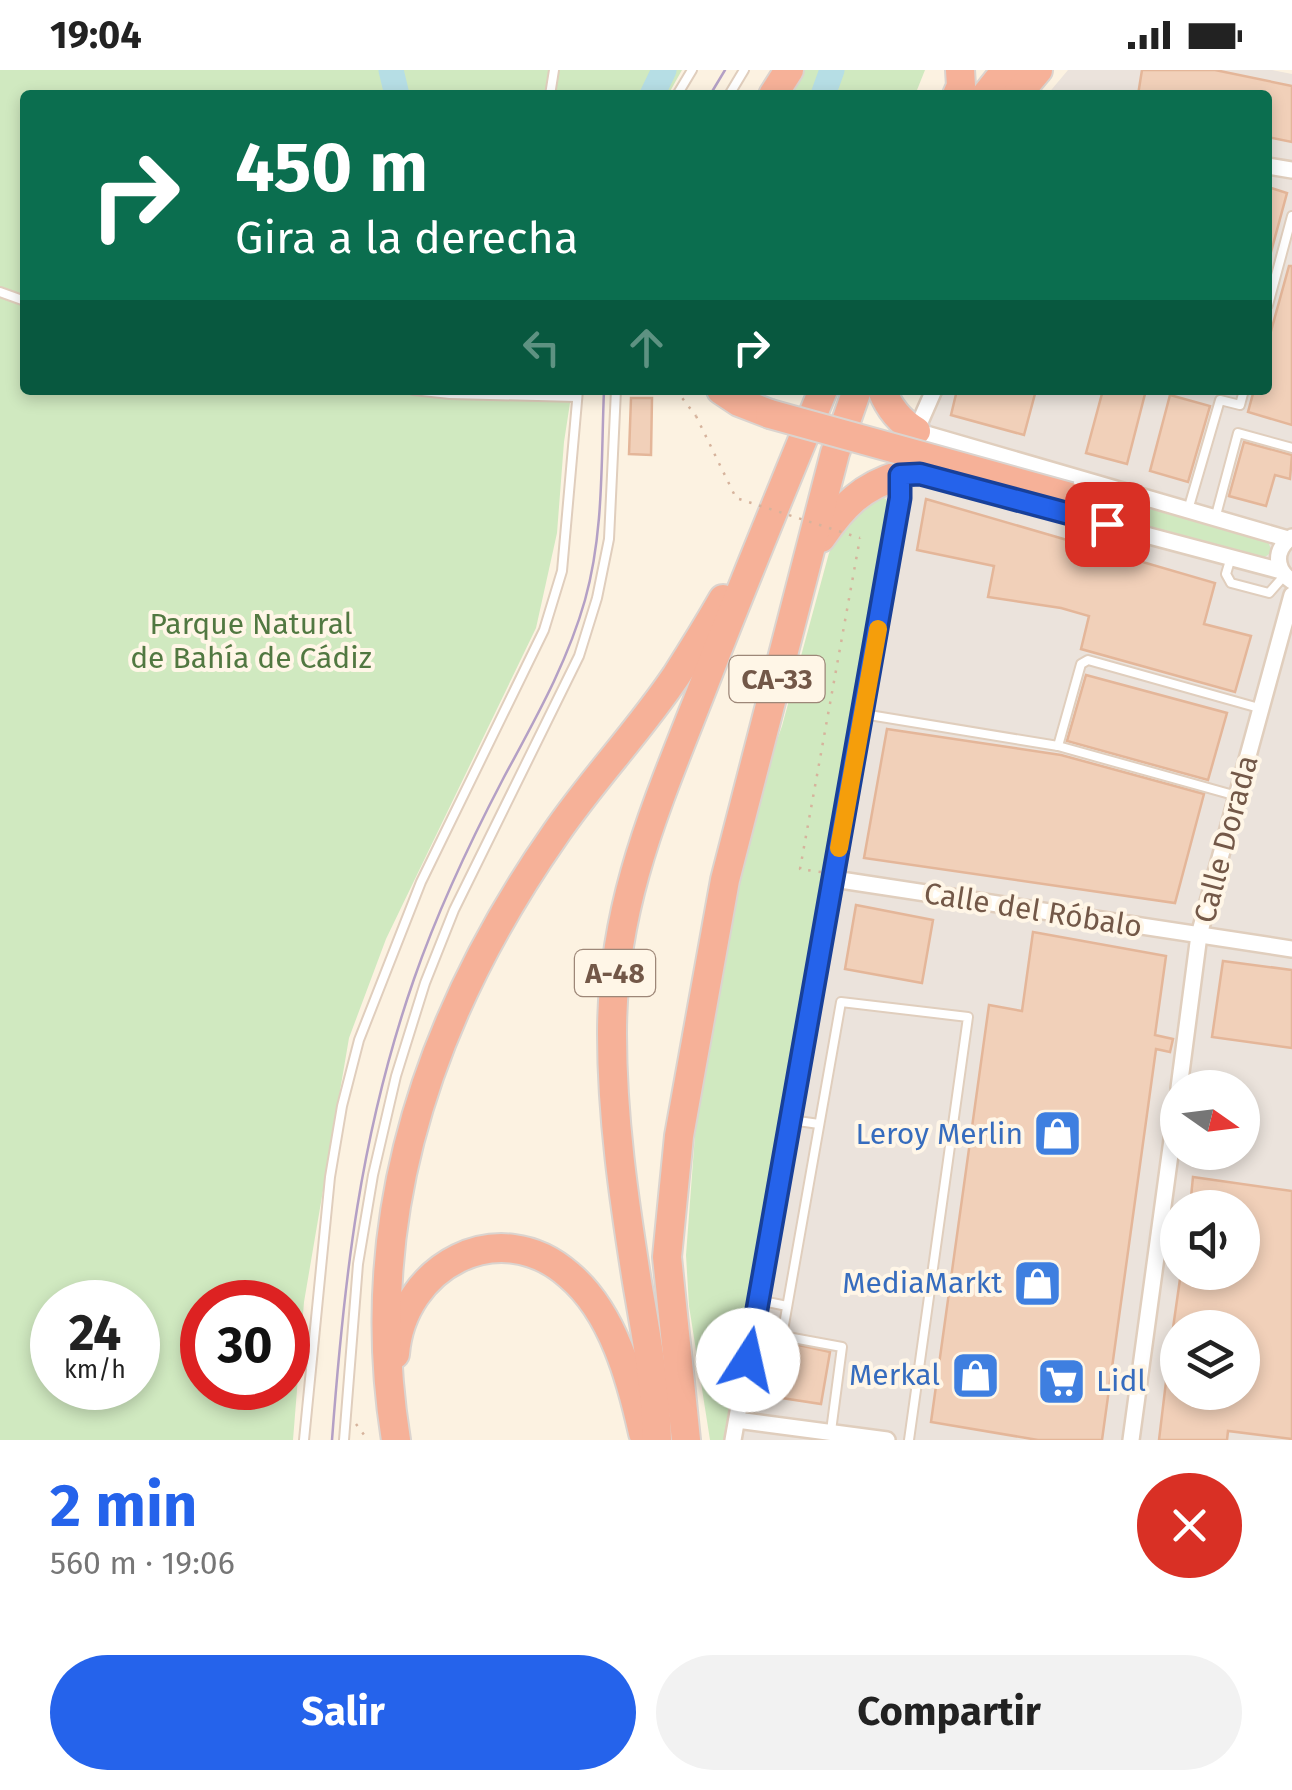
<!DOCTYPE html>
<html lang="es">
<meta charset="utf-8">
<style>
body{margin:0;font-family:"Fira Sans",sans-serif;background:#f2f2f2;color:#222;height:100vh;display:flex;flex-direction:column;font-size:38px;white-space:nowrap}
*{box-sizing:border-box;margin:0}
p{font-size:32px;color:#767676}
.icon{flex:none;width:55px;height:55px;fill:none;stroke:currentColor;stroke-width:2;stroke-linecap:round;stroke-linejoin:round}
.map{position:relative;height:1370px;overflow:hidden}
.side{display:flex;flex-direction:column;background:#fff;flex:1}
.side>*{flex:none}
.banner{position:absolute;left:20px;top:20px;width:1252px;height:305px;border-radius:10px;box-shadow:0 5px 15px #0003;background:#0b6e4f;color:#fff;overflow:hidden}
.needle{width:65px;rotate:104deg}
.fabs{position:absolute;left:1160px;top:1000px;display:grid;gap:20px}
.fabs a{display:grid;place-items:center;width:100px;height:100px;border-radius:50%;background:#fff;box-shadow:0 5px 15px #0003;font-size:50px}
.speed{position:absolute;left:30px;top:1210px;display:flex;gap:20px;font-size:50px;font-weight:700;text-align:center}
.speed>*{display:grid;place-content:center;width:130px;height:130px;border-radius:50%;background:#fff;box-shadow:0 5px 15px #0003;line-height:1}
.speed small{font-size:25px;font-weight:400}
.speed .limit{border:15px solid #d22;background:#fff;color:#111}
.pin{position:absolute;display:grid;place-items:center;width:85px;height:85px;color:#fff;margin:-42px;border-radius:20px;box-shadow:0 5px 15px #0006}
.me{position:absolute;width:110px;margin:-55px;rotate:10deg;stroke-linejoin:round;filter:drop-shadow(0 0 8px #0008)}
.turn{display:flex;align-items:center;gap:35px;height:210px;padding:0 50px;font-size:45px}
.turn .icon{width:130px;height:130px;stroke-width:2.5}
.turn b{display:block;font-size:70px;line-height:85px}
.lanes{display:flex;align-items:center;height:95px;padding:0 50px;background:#0003;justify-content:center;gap:50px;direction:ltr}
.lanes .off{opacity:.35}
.round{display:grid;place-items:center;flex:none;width:105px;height:105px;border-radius:52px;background:#f2f2f2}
.overview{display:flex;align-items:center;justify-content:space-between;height:170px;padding:0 50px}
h1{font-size:60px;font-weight:700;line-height:75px;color:#2563eb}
.cta{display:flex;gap:20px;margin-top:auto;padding:20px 50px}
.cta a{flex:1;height:115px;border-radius:60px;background:#2563eb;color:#fff;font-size:40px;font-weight:700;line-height:115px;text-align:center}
.cta a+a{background:#f2f2f2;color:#222}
.status{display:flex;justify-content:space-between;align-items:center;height:70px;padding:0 50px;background:#fff;direction:ltr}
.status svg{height:28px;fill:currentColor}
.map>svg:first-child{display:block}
.industrial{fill:#ebe3dc;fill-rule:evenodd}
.green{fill:#d0e9c0;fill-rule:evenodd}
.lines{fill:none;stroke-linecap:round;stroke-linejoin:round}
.river{stroke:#b6dee5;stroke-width:25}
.building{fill:#f1d0b9;stroke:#e4b699;stroke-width:2.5}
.service-casing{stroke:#e0cebd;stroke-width:12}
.minor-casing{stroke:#e0cebd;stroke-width:20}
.motorway-casing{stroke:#dbd4cf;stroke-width:32}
.path{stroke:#d6b39c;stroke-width:2.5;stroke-dasharray:2.5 8;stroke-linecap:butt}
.service{stroke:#fff;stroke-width:8}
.minor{stroke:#fff;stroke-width:15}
.motorway{stroke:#f6b198;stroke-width:28}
.tram{stroke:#b4a0c5;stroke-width:2.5}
.motorway-bridge-casing{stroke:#dbd4cf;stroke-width:32;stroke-linecap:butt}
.path-bridge{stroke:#d6b39c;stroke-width:2.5;stroke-dasharray:2.5 8;stroke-linecap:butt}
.motorway-bridge{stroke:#f6b198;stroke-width:28}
.route-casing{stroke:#184099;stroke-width:25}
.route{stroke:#2563eb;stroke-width:18}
.slow{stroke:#f59e0b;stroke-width:18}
.labels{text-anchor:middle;stroke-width:8;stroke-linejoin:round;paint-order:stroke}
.shield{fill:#fff6e7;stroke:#9d8778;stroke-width:2.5}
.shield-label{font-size:28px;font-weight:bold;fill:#735848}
.park-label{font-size:30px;fill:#517841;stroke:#fff6e7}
.street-label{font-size:30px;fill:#735848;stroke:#fff6e7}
.shop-label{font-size:30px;fill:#366cbe;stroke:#fff6e7;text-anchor:end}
</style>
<div class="status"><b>19:04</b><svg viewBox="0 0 49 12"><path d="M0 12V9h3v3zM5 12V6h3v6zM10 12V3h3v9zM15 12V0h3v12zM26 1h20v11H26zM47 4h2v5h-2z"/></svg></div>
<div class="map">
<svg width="1292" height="1370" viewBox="0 0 1292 1370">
<rect width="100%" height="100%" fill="#fcf2e1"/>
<path class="industrial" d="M 1068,0 L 1272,0 L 1292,4 L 1292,1370 L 726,1370 L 890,438 L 886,429 L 878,425 L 905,343 L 917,343 L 925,320 L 1268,320 L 1268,25 L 1047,25 ZM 1178,1018 L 1242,1018 L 1242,1082 L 1178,1082 ZM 1178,1138 L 1242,1138 L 1242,1202 L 1178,1202 ZM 1178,1258 L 1242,1258 L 1242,1322 L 1178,1322 Z"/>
<g class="green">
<path d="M 0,0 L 682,0 L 668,25 L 25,25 L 25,320 L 572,320 L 564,372 L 557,463 L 536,558 L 386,869 L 349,968 L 304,1232 L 293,1370 L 0,1370 ZM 52,1232 L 138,1232 L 138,1318 L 52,1318 ZM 202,1232 L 288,1232 L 288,1318 L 202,1318 Z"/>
<path d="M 801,0 L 925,0 L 915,25 L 786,25 Z"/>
<path d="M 878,425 L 886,429 L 890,438 L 726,1370 L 710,1370 L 689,1236 L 686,1185 L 698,1025 L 722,890 L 756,730 L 782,656 L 829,483 L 847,449 Z"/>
<path d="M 1120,436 L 1163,441 L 1267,469 L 1272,482 L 1262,489 L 1160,461 L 1118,442 Z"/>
</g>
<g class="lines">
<g class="river">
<path d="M 391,0 L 397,25"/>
<path d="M 652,25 L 664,0"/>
<path d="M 823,25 L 832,0"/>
</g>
</g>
<g class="building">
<path d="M 1142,0 L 1215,0 L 1292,16 L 1292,72 L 1268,67 L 1268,25 L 1138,25 Z"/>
<path d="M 1268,117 L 1287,123 L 1271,182 L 1268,182 Z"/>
<path d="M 1289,196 L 1292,196 L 1292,355 L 1248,342 L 1254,320 L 1268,320 L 1268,272 Z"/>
<path d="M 957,320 L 1036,320 L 1024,365 L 951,345 Z"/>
<path d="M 1103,320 L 1146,320 L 1127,394 L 1086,383 Z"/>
<path d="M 1170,325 L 1210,336 L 1188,412 L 1150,401 Z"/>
<path d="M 631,328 L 652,328 L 651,385 L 629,384 Z"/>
<path d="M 1244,372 L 1292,385 L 1290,409 L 1275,405 L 1266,436 L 1229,426 Z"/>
<path d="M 926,429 L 1215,513 L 1204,554 L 1251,566 L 1235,622 L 1081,579 L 1089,546 L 1061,538 L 988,527 L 994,496 L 917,480 Z"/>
<path d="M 1086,605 L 1227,643 L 1208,710 L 1067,671 Z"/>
<path d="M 887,659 L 1061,685 L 1204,724 L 1175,833 L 864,788 Z"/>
<path d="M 856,835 L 933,850 L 922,913 L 845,899 Z"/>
<path d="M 1033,862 L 1166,886 L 1155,965 L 1173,969 L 1170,982 L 1156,979 L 1102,1370 L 1038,1370 L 931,1352 L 989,935 L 1022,941 Z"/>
<path d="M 1223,891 L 1292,900 L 1292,978 L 1212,967 Z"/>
<path d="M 1193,1107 L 1292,1121 L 1292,1369 L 1228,1361 L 1227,1370 L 1159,1370 L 1168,1295 L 1178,1296 L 1178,1322 L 1242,1322 L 1242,1258 L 1173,1258 L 1181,1202 L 1242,1202 L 1242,1138 L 1190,1137 Z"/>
<path d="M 772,1269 L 830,1282 L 821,1334 L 762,1325 Z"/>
</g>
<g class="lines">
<defs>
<g id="service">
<path d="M 550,25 L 554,0"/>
<path d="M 677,25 L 692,0"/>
<path d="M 729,25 L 744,0"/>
<path d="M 0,222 L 25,231"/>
<path d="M 1268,235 L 1292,146"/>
<path d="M 413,320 L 450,324 L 577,327"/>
<path d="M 1188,440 L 1220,330 L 1240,335 L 1244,320"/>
<path d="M 1215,449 L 1238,363 L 1292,378"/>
<path d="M 1231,487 L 1226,504 L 1231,513 L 1269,523 L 1284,506"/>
<path d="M 863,644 L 1058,676 L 1237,726"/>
<path d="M 1058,676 L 1081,594 L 1088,590 L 1259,638"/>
<path d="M 791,1050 L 819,1054"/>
<path d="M 758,1230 L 787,1236"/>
<path d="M 831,1361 L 842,1277 L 782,1266 L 841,932 L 968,947 L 909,1370"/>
<path d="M 304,1370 L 330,1107 L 342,1036 L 359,970 L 421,812 L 544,560 L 562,501 L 578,320"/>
<path d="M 344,1370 L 358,1194 L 373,1105 L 396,1006 L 425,913 L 454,840 L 579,586 L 597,528 L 609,469 L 616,320"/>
</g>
<g id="minor">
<path d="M 1268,96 L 1292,100"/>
<path d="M 934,320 L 916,361 L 1288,469"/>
<path d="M 1070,427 L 1111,447"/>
<path d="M 1292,467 C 1274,479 1274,499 1292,511"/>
<path d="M 834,809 L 1292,879"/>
<path d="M 1179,1018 L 1199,865 L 1292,525"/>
<path d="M 737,1350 L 887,1370"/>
<path d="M 733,1370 L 901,429 L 900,405 L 920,405 L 1281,501"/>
<path d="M 1131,1370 L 1178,1026"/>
</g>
<g id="motorway">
<path d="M 773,25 L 789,0"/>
<path d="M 957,25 L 961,16 L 960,0"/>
<path d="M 986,25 L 1006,0"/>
<path d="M 1017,25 L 1038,0"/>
<path d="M 721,320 L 739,332 L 770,344"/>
<path d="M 882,320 C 889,338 899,351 916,361"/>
<path d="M 821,468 C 843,436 862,416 900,405"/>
<path d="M 395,1284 C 402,1196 499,1143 569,1205 C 613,1242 631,1309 643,1363"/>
<path d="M 396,1370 C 360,1148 429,945 556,763 C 593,709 639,661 676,606 C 692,581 708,555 723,529"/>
<path d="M 657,1370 C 656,1317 646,1265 637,1212 C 624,1130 612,1048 612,964 C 612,835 655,739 701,622 C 740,521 782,420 823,320"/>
<path d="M 686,1370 L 667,1187 L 679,1066 L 725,810 L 835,383 L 857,320"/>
</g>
</defs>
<use href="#service" class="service-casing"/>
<use href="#minor" class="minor-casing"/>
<use href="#motorway" class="motorway-casing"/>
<g class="path">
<path d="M 676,320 L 696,346"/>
<path d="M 821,802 L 800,799 L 860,468"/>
<path d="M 356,1354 L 368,1370"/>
</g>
<use href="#service" class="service"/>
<use href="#minor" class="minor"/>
<use href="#motorway" class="motorway"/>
<g class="tram">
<path d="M 710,25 L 725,0"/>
<path d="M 332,1370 C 344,1209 360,1064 414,909 C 438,840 469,774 503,709 C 534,651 567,594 585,530 C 604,462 601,391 604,320"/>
</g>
<defs>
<path id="motorway-bridge" d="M 770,344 L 1070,427"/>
</defs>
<use href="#motorway-bridge" class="motorway-bridge-casing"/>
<path class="path-bridge" d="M 696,346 L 736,428 L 860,468"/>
<use href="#motorway-bridge" class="motorway-bridge"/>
</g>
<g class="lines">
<defs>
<path id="route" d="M 748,1290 L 900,428 L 900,405 L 920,404 L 1107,454"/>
</defs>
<use href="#route" class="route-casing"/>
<use href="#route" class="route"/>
<path class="slow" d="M 839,778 L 878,559"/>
</g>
<defs>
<symbol id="shop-square" viewBox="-11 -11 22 22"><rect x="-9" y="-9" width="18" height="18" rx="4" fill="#3f7fe0" stroke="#fff6e7"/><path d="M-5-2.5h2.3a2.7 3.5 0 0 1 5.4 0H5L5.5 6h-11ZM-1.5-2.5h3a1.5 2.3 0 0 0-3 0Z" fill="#fff"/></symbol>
<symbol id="supermarket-square" viewBox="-11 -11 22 22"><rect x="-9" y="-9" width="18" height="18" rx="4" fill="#3f7fe0" stroke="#fff6e7"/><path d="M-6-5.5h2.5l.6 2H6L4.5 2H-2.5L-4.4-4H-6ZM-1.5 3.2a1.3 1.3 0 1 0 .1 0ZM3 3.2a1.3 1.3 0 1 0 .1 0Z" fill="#fff"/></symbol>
</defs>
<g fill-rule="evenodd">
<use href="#shop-square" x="1030" y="1036" width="55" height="55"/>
<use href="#shop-square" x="1010" y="1186" width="55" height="55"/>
<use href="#shop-square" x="948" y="1278" width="55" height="55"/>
<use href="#supermarket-square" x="1034" y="1284" width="55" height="55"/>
</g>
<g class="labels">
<g class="shield">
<rect x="729.5" y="586" width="95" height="46" rx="8"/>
<rect x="575" y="880" width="80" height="46" rx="8"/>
</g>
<g class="shield-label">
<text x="777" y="619">CA-33</text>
<text x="615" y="913">A-48</text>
</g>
<g class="park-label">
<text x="251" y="564">Parque Natural<tspan x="251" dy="34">de Bahía de Cádiz</tspan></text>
</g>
<g class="street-label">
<text transform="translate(1226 769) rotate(-75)" y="10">Calle Dorada</text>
<text transform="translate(1033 840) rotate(9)" y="10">Calle del Róbalo</text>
</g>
<g class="shop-label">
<text x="1023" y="1074">Leroy Merlin</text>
<text x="1002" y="1223">MediaMarkt</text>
<text x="940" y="1315">Merkal</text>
<text x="1096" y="1321" text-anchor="start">Lidl</text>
</g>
</g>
</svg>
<div class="fabs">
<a><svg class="needle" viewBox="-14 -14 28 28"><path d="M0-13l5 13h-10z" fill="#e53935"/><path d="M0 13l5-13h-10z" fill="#767676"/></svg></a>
<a><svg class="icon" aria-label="sound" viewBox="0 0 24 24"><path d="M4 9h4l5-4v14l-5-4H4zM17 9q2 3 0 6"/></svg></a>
<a><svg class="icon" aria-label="layers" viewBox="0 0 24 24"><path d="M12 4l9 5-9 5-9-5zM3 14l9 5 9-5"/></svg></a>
</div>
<div class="speed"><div>24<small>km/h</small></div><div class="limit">30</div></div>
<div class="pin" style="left:1107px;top:454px;background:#d93025"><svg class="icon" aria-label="arrive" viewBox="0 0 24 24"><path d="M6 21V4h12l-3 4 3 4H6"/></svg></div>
<svg class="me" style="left:748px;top:1290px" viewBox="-20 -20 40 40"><circle r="19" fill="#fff"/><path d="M0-13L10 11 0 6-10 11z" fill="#2563eb"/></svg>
<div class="banner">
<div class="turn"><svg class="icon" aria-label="right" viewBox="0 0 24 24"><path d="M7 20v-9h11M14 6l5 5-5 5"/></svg><div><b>450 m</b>Gira a la derecha</div></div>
<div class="lanes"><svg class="icon off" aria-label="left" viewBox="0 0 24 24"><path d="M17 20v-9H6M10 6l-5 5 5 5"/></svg><svg class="icon off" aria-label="ahead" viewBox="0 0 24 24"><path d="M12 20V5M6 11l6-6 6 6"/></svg><svg class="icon" aria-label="right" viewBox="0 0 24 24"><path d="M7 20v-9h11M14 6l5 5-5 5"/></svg></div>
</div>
</div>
<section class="side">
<div class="overview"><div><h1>2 min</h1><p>560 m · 19:06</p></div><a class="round" style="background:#d93025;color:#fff"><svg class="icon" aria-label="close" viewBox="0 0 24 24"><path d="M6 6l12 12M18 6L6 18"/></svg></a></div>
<div class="cta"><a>Salir</a><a>Compartir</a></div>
</section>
